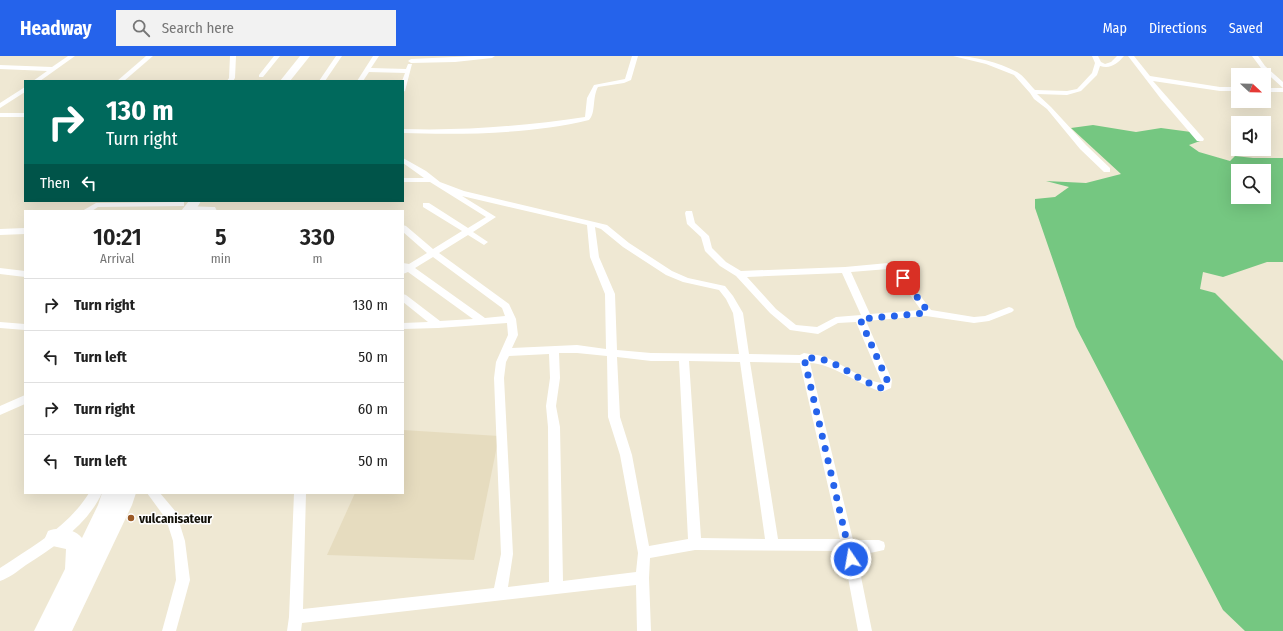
<!DOCTYPE html>
<style>
body{margin:0;font-family:"Fira Sans Condensed",sans-serif;background:#f2f2f2;color:#222;height:100vh;display:flex;flex-direction:column;font-size:15px;white-space:nowrap}
*{box-sizing:border-box;margin:0}
p{font-size:13px;color:#767676}
.icon{flex:none;width:22px;height:22px;fill:none;stroke:currentColor;stroke-width:2;stroke-linecap:round;stroke-linejoin:round}
.map{position:relative;flex:1;overflow:hidden}
.drawer{position:absolute;left:24px;top:154px;width:380px;height:284px;display:flex;flex-direction:column;background:#fff;border-radius:0px;box-shadow:0 4px 16px #0002}
.drawer>*{flex:none}
.guide{position:absolute;left:24px;top:24px;width:380px;height:122px;border-radius:0px;box-shadow:0 4px 16px #0002;background:#00695c;color:#fff;overflow:hidden}
.needle{width:26px;rotate:112deg}
.tools{position:absolute;left:1231px;top:12px;display:grid;gap:8px}
.tools a{display:grid;place-items:center;width:40px;height:40px;border-radius:0px;background:#fff;box-shadow:0 4px 16px #0002;font-size:20px}
.pin{position:absolute;display:grid;place-items:center;width:34px;height:34px;color:#fff;margin:-17px;border-radius:8px;box-shadow:0 2px 6px #0006}
.me{position:absolute;width:44px;margin:-22px;rotate:348deg;stroke-linejoin:round;filter:drop-shadow(0 0 3px #0008)}
.turn{display:flex;align-items:center;gap:14px;height:84px;padding:0 16px;font-size:18px}
.turn .icon{width:52px;height:52px;stroke-width:2.5}
.turn b{display:block;font-size:28px;line-height:34px}
.then{display:flex;align-items:center;height:38px;padding:0 16px;background:#0003;gap:8px;font-size:15px}
.eta{display:flex;justify-content:space-evenly;align-items:center;height:68px;text-align:center}
.eta b{font-size:24px;font-weight:600;line-height:28px}
ul{padding:0;list-style:none}
li{display:flex;align-items:center;gap:12px;height:52px;padding:0 16px;border-top:1px solid #e0e0e0}
li div{flex:1}
li b{display:block;font-size:15px}
li em{font-style:normal}
header{display:flex;align-items:center;gap:24px;box-sizing:border-box;height:56px;padding:0 20px;background:#2563eb;color:#fff}
header strong{font-size:19px}
nav{display:flex;gap:22px;margin-inline-start:auto;font-size:14px}
.search{width:280px;height:36px;background:#f2f2f2;display:flex;align-items:center;gap:10px;box-sizing:border-box;padding:0 14px;border-radius:0px;color:#767676;font-size:15px}
.map>svg:first-child{display:block}
.built{fill:#e6dcbf}
.forest{fill:#75c781;fill-rule:evenodd}
.lines{fill:none;stroke-linecap:round;stroke-linejoin:round}
.minor{fill:#fff;fill-rule:evenodd}
.primary{fill:#fff;fill-rule:evenodd}
.route{stroke:#2563eb;stroke-width:7;stroke-dasharray:0 12.6}
.poi-dot{fill:#9b5a26;stroke:#fff;stroke-width:1.5}
.labels{text-anchor:middle;stroke-width:3;stroke-linejoin:round;paint-order:stroke}
.near-poi-label{font-size:13px;font-weight:bold;fill:#121008;stroke:#fff;text-anchor:start}
</style>
<header>
<strong>Headway</strong>
<div class="search"><svg class="icon" aria-label="search" viewBox="0 0 24 24"><circle cx="10" cy="10" r="6"/><path d="M15 15l6 6"/></svg>Search here</div>
<nav><a>Map</a><a>Directions</a><a>Saved</a></nav>
</header>
<div class="map">
<svg width="1283" height="575" viewBox="0 0 1283 575">
<rect width="100%" height="100%" fill="#efe8d3"/>
<path class="built" d="M 403,374 L 499,380 L 474,504 L 327,499 L 355,437 L 403,437 Z"/>
<path class="forest" d="M 1093,69 L 1136,76 L 1161,72 L 1191,76 L 1200,85 L 1189,89 L 1199,96 L 1230,105 L 1235,100 L 1253,102 L 1283,102 L 1283,206 L 1267,206 L 1223,221 L 1203,216 L 1200,233 L 1215,237 L 1283,305 L 1283,575 L 1245,575 L 1223,554 L 1076,271 L 1035,152 L 1035,143 L 1055,141 L 1069,131 L 1046,125 L 1086,127 L 1121,118 L 1071,72 ZM 1238,115 L 1264,115 L 1264,141 L 1238,141 Z"/>
<g class="lines">
<g class="minor">
<path d="M 68,0 L 75,0 L 40,25 L 33,25 L 47,15 L 0,13 L 0,9 L 52,11 Z"/>
<path d="M 146,0 L 153,0 L 124,25 L 117,25 Z"/>
<path d="M 230,0 L 236,0 L 235,22 L 233,25 L 227,25 L 229,22 Z"/>
<path d="M 274,0 L 280,0 L 263,21 L 259,21 L 259,19 Z"/>
<path d="M 336,0 L 342,0 L 325,25 L 319,25 Z"/>
<path d="M 373,0 L 379,0 L 371,12 L 406,13 L 408,8 L 412,8 L 405,35 L 403,36 L 402,25 L 405,17 L 369,16 L 363,25 L 357,25 Z"/>
<path d="M 475,0 L 495,0 L 492,2 L 455,6 L 411,7 L 408,5 L 411,3 Z"/>
<path d="M 632,0 L 638,0 L 631,24 L 624,27 L 598,31 C 592,42 596,57 589,64 C 532,78 462,79 403,77 L 403,73 C 464,75 524,70 585,61 L 587,42 L 594,29 L 625,23 Z"/>
<path d="M 953,0 C 974,0 998,6 1017,16 C 1024,20 1030,29 1035,34 L 1067,35 L 1077,33 L 1092,17 L 1095,7 L 1092,0 L 1098,0 L 1101,6 L 1105,8 L 1111,6 L 1117,0 L 1124,0 C 1117,8 1111,13 1100,10 L 1097,19 L 1081,35 L 1067,39 L 1037,38 L 1051,51 L 1086,89 L 1110,112 L 1110,116 L 1104,116 L 1080,93 L 1047,53 L 1034,43 L 1030,37 L 1014,19 L 986,8 Z"/>
<path d="M 1128,0 L 1134,0 L 1150,20 L 1220,31 L 1238,31 L 1238,35 L 1220,35 L 1153,25 L 1204,83 L 1203,85 L 1197,85 L 1161,43 Z"/>
<path d="M 1252,0 L 1258,0 L 1265,10 L 1283,26 L 1283,32 L 1261,12 Z"/>
<path d="M 25,31 L 25,36 L 0,52 L 0,47 Z"/>
<rect x="1264" y="32" width="19" height="4"/>
<rect x="0" y="57" width="25" height="4"/>
<path d="M 403,102 L 426,115 L 440,126 L 464,135 L 607,169 L 629,187 L 672,215 L 688,222 L 725,230 L 733,240 L 743,257 L 749,298 L 800,299 L 804,297 C 811,299 818,298 825,301 C 841,307 866,326 882,327 L 856,266 L 838,267 L 818,278 L 790,274 L 770,257 L 736,220 L 720,210 L 705,195 L 701,181 L 687,168 L 685,157 L 686,155 L 692,155 L 695,167 L 709,180 L 712,192 L 726,206 L 741,215 L 845,211 L 888,207 L 898,210 L 931,254 L 974,261 L 985,260 L 1009,251 L 1012,252 L 1014,254 L 1012,256 L 989,265 L 974,267 L 926,260 L 866,265 L 892,324 L 891,332 L 882,336 C 860,329 830,307 810,307 L 853,484 L 879,484 L 884,486 L 885,490 L 884,494 L 870,497 L 856,496 L 872,575 L 858,575 L 843,495 L 695,494 L 650,502 L 649,522 L 651,575 L 637,575 L 636,529 L 302,567 L 301,575 L 287,575 L 289,561 L 294,437 L 306,437 L 303,553 L 494,532 L 501,498 L 494,322 L 496,306 L 508,279 L 507,267 L 438,272 L 403,273 L 403,267 L 428,266 L 403,246 L 403,238 L 406,239 L 440,265 L 473,263 L 408,216 L 403,218 L 403,207 L 409,208 L 427,197 L 403,176 L 403,169 L 406,170 L 433,193 L 462,175 L 423,151 L 423,147 L 429,147 L 468,172 L 486,161 L 430,126 L 403,126 L 403,122 L 424,122 L 403,107 ZM 462,140 L 587,169 L 590,201 L 605,238 L 606,293 L 577,289 L 512,292 L 518,279 L 516,263 L 509,248 L 439,197 L 468,179 L 484,189 L 488,186 L 473,176 L 496,161 ZM 595,171 L 601,173 L 623,191 L 666,219 L 683,226 L 719,234 L 726,243 L 733,257 L 739,298 L 651,297 L 617,294 L 615,238 L 599,201 ZM 433,201 L 502,252 L 505,260 L 485,262 L 415,212 ZM 888,213 L 892,214 L 921,254 L 870,258 L 851,216 ZM 842,217 L 861,259 L 836,261 L 817,271 L 796,269 L 776,253 L 747,221 ZM 559,297 L 577,297 L 607,300 L 608,361 L 620,399 L 638,497 L 636,516 L 563,525 L 560,371 L 556,350 L 560,322 ZM 549,298 L 550,322 L 546,350 L 548,371 L 549,526 L 508,531 L 513,498 L 504,322 L 506,306 L 509,300 ZM 617,301 L 651,305 L 679,305 L 688,483 L 649,490 L 632,399 L 620,361 ZM 689,305 L 740,306 L 765,483 L 701,482 ZM 750,306 L 800,307 L 840,483 L 778,483 Z"/>
<path d="M 181,146 L 184,146 L 184,150 L 98,151 L 92,155 L 82,155 L 96,147 Z"/>
<path d="M 187,150 L 212,151 L 215,151 L 217,155 L 190,154 L 186,152 Z"/>
<path d="M 25,172 L 25,178 L 0,179 L 0,173 Z"/>
<path d="M 0,212 L 25,215 L 25,221 L 0,218 Z"/>
<path d="M 0,266 L 25,268 L 25,274 L 0,272 Z"/>
<path d="M 25,339 L 25,348 L 0,359 L 0,350 Z"/>
<path d="M 89,437 L 102,437 C 87,469 56,490 26,509 C 18,515 9,522 0,525 L 0,512 C 33,490 68,471 89,437 Z"/>
<path d="M 147,437 L 160,437 L 176,456 L 185,485 L 190,524 L 176,575 L 162,575 L 176,524 L 173,485 L 166,463 Z"/>
</g>
<g class="primary">
<path d="M 300,0 L 310,0 L 290,25 L 280,25 Z"/>
<path d="M 189,145 L 201,145 L 195,155 L 181,155 Z"/>
<path d="M 102,437 L 136,437 L 132,449 L 72,575 L 34,575 L 65,513 L 66,493 L 48,489 L 45,482 L 48,475 C 58,471 74,472 82,482 L 98,449 Z"/>
</g>
</g>
<g class="lines">
<path class="route" d="M 851,503 L 804,302 C 809,302 815,302 820,303 C 842,308 860,326 882,332 L 887,329 L 887,324 L 860,263 L 926,257 L 926,253 L 903,222"/>
</g>
<circle class="poi-dot" cx="131" cy="462" r="4"/>
<g class="labels">
<g class="near-poi-label">
<text x="139" y="467">vulcanisateur</text>
</g>
</g>
</svg>
<div class="tools">
<a><svg class="needle" viewBox="-14 -14 28 28"><path d="M0-13l5 13h-10z" fill="#e53935"/><path d="M0 13l5-13h-10z" fill="#767676"/></svg></a>
<a><svg class="icon" aria-label="sound" viewBox="0 0 24 24"><path d="M4 9h4l5-4v14l-5-4H4zM17 9q2 3 0 6"/></svg></a>
<a><svg class="icon" aria-label="search" viewBox="0 0 24 24"><circle cx="10" cy="10" r="6"/><path d="M15 15l6 6"/></svg></a>
</div>
<div class="pin" style="left:903px;top:222px;background:#d93025"><svg class="icon" aria-label="arrive" viewBox="0 0 24 24"><path d="M6 21V4h12l-3 4 3 4H6"/></svg></div>
<svg class="me" style="left:851px;top:503px" viewBox="-20 -20 40 40"><circle r="17" fill="#2563eb" stroke="#fff" stroke-width="3"/><path d="M0-11L8 9 0 5-8 9z" fill="#fff"/></svg>
<div class="guide">
<div class="turn"><svg class="icon" aria-label="right" viewBox="0 0 24 24"><path d="M7 20v-9h11M14 6l5 5-5 5"/></svg><div><b>130 m</b>Turn right</div></div>
<div class="then">Then<svg class="icon" aria-label="left" viewBox="0 0 24 24"><path d="M17 20v-9H6M10 6l-5 5 5 5"/></svg></div>
</div>
<section class="drawer">
<div class="eta">
<div><b>10:21</b><p>Arrival</p></div>
<div><b>5</b><p>min</p></div>
<div><b>330</b><p>m</p></div>
</div>
<ul>
<li><svg class="icon" aria-label="right" viewBox="0 0 24 24"><path d="M7 20v-9h11M14 6l5 5-5 5"/></svg><div><b>Turn right</b></div><em>130 m</em></li>
<li><svg class="icon" aria-label="left" viewBox="0 0 24 24"><path d="M17 20v-9H6M10 6l-5 5 5 5"/></svg><div><b>Turn left</b></div><em>50 m</em></li>
<li><svg class="icon" aria-label="right" viewBox="0 0 24 24"><path d="M7 20v-9h11M14 6l5 5-5 5"/></svg><div><b>Turn right</b></div><em>60 m</em></li>
<li><svg class="icon" aria-label="left" viewBox="0 0 24 24"><path d="M17 20v-9H6M10 6l-5 5 5 5"/></svg><div><b>Turn left</b></div><em>50 m</em></li>
</ul>
</section>
</div>
